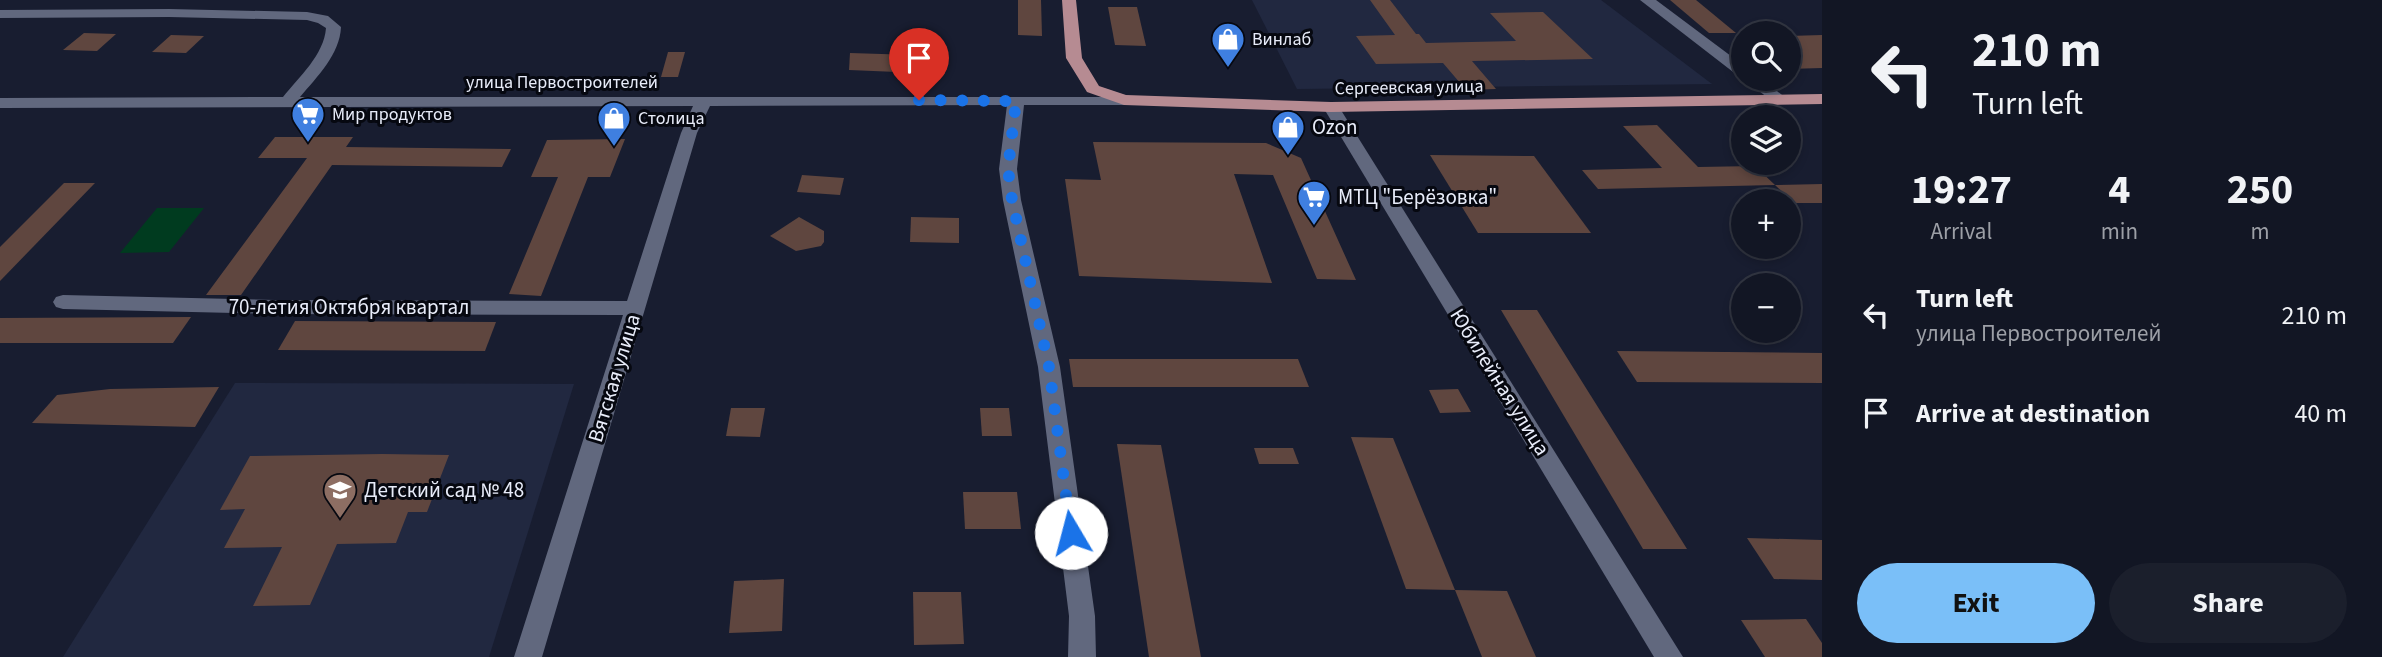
<!DOCTYPE html>
<meta charset="utf-8">
<style>
body{margin:0;font-family:"Source Sans 3",sans-serif;background:#1b1f2c;color:#f1f3f6;height:100vh;display:flex;flex-direction:column;font-size:26px;white-space:nowrap}
*{box-sizing:border-box;margin:0}
p{font-size:23px;color:#9c9fa6}
.icon{flex:none;width:38px;height:38px;fill:none;stroke:currentColor;stroke-width:2;stroke-linecap:round;stroke-linejoin:round}
.map{position:relative;flex:1;overflow:hidden}
.sheet{display:flex;flex-direction:column;background:#121624;width:560px}
.sheet>*{flex:none}
.banner{background:#121624;color:#f1f3f6;overflow:hidden}
.controls{position:absolute;left:1731px;top:21px;display:grid;gap:14px}
.controls a{display:grid;place-items:center;width:70px;height:70px;border-radius:50%;background:#121624;box-shadow:0 4px 10px #0003,0 0 0 2px #313541;font-size:35px}
.pin{position:absolute;display:grid;place-items:center;width:60px;height:60px;color:#fff;margin:-72px -30px;border-radius:50% 50% 50% 0;rotate:-45deg;box-shadow:0 0 7px #0007}
.pin .icon{rotate:45deg}
.me{position:absolute;width:77px;margin:-38px;rotate:352deg;stroke-linejoin:round;filter:drop-shadow(0 0 5px #0008)}
.turn{display:flex;align-items:center;gap:24px;height:147px;padding:0 35px;font-size:32px}
.turn .icon{width:91px;height:91px;stroke-width:2.5}
.turn b{display:block;font-size:49px;line-height:60px}
.eta{display:flex;justify-content:space-evenly;align-items:center;height:119px;text-align:center}
.eta b{font-size:42px;font-weight:700;line-height:49px}
.button{display:flex;gap:14px;margin-top:auto;padding:14px 35px}
.button a{flex:1;height:80px;border-radius:42px;background:#7abff8;color:#111;font-size:28px;font-weight:700;line-height:80px;text-align:center}
.button a+a{background:#1b1f2c;color:#f1f3f6}
ul{padding:0;list-style:none}
li{display:flex;align-items:center;gap:21px;height:98px;padding:0 35px}
li div{flex:1}
li b{display:block;font-size:26px}
li em{font-style:normal}
main{display:flex;flex:1;min-height:0}
.map>svg:first-child{display:block}
.built{fill:#212840}
.green{fill:#003b1f}
.building{fill:#5f463f}
.lines{fill:none;stroke-linecap:round;stroke-linejoin:round}
.minor{fill:#61687e;fill-rule:evenodd}
.major{fill:#b68b92;fill-rule:evenodd}
.route{stroke:#1a73e8;stroke-width:12;stroke-dasharray:0 21.6}
.labels{text-anchor:middle;stroke-width:6;stroke-linejoin:round;paint-order:stroke}
.far-poi-label{font-size:18px;fill:#e8ecf9;stroke:#060810;text-anchor:start}
.far-street-label{font-size:18px;fill:#e8ecf9;stroke:#060810}
.poi-label{font-size:21px;fill:#e8ecf9;stroke:#060810;text-anchor:start}
.street-label{font-size:21px;fill:#e8ecf9;stroke:#060810}
</style>
<main>
<div class="map">
<svg width="1822" height="657" viewBox="0 0 1822 657">
<rect width="100%" height="100%" fill="#181d30"/>
<g class="built">
<path d="M 1252,0 L 1601,0 L 1712,84 L 1297,89 Z"/>
<path d="M 235,383 L 574,384 L 489,657 L 63,657 Z"/>
</g>
<path class="green" d="M 157,208 L 204,208 L 169,252 L 120,253 Z"/>
<g class="building">
<path d="M 1018,0 L 1041,0 L 1042,36 L 1018,35 Z"/>
<path d="M 1370,0 L 1390,0 L 1416,34 L 1419,34 L 1426,43 L 1516,41 L 1490,13 L 1543,12 L 1593,59 L 1472,61 L 1496,89 L 1466,90 L 1443,63 L 1376,64 L 1356,36 L 1395,35 Z"/>
<path d="M 1670,0 L 1696,0 L 1736,33 L 1709,33 Z"/>
<path d="M 1108,7 L 1137,7 L 1146,46 L 1115,45 Z"/>
<path d="M 84,33 L 116,34 L 97,51 L 63,50 Z"/>
<path d="M 171,35 L 204,36 L 186,53 L 152,52 Z"/>
<path d="M 1822,35 L 1822,68 L 1788,69 L 1788,36 Z"/>
<path d="M 668,52 L 685,52 L 678,77 L 661,77 Z"/>
<path d="M 850,53 L 945,56 L 945,74 L 849,70 Z"/>
<path d="M 1657,125 L 1698,167 L 1755,166 L 1775,185 L 1598,189 L 1582,170 L 1662,168 L 1623,126 Z"/>
<path d="M 275,137 L 353,137 L 346,147 L 511,149 L 502,167 L 332,165 L 241,295 L 206,295 L 307,158 L 258,158 Z"/>
<path d="M 625,139 L 610,177 L 588,177 L 541,296 L 509,294 L 558,177 L 531,177 L 547,140 Z"/>
<path d="M 1093,142 L 1266,143 L 1301,158 L 1356,280 L 1317,279 L 1273,175 L 1234,174 L 1272,283 L 1079,276 L 1065,179 L 1101,180 Z"/>
<path d="M 1430,155 L 1534,156 L 1591,233 L 1478,233 Z"/>
<path d="M 802,175 L 844,178 L 840,195 L 797,192 Z"/>
<path d="M 64,183 L 95,183 L 0,281 L 0,247 Z"/>
<path d="M 1822,184 L 1822,203 L 1794,203 L 1775,185 Z"/>
<path d="M 799,217 L 824,231 L 824,242 L 821,246 L 796,251 L 770,236 Z"/>
<path d="M 911,217 L 959,218 L 959,243 L 910,242 Z"/>
<path d="M 1501,310 L 1537,310 L 1687,549 L 1643,549 Z"/>
<path d="M 191,317 L 173,343 L 0,343 L 0,318 Z"/>
<path d="M 295,321 L 496,322 L 485,351 L 278,350 Z"/>
<path d="M 1617,351 L 1822,353 L 1822,383 L 1637,382 Z"/>
<path d="M 1069,359 L 1298,359 L 1309,387 L 1073,387 Z"/>
<path d="M 219,387 L 195,427 L 32,423 L 57,395 L 110,389 Z"/>
<path d="M 1458,389 L 1471,412 L 1440,413 L 1429,390 Z"/>
<path d="M 731,408 L 765,408 L 760,437 L 726,436 Z"/>
<path d="M 980,408 L 1009,408 L 1012,436 L 982,436 Z"/>
<path d="M 1351,437 L 1393,438 L 1455,590 L 1406,589 Z"/>
<path d="M 1117,444 L 1161,445 L 1201,657 L 1149,657 Z"/>
<path d="M 1254,448 L 1293,448 L 1299,464 L 1259,464 Z"/>
<path d="M 382,454 L 449,455 L 427,512 L 408,512 L 396,543 L 337,544 L 310,605 L 253,606 L 282,547 L 224,548 L 245,509 L 220,510 L 250,456 Z"/>
<path d="M 963,492 L 1017,492 L 1021,529 L 965,529 Z"/>
<path d="M 1747,538 L 1822,540 L 1822,580 L 1774,579 Z"/>
<path d="M 784,579 L 782,631 L 729,633 L 734,581 Z"/>
<path d="M 1455,590 L 1507,591 L 1536,657 L 1482,657 Z"/>
<path d="M 913,592 L 961,592 L 964,644 L 914,645 Z"/>
<path d="M 1806,619 L 1822,643 L 1822,657 L 1765,657 L 1741,620 Z"/>
</g>
<g class="lines">
<g class="minor">
<path d="M 1640,0 L 1656,0 L 1743,65 L 1743,77 L 1737,75 Z"/>
<path d="M 169,9 L 307,12 L 328,16 L 341,27 C 340,54 317,77 300,97 L 1130,97 L 1132,100 L 1124,105 L 1024,105 L 1017,169 L 1021,200 L 1060,367 L 1095,616 L 1096,657 L 1068,657 L 1069,616 L 1038,367 L 1003,200 L 999,169 L 1007,105 L 710,106 L 697,133 L 542,657 L 514,657 L 623,315 L 275,314 L 63,309 L 56,307 L 53,302 L 56,297 L 63,295 L 275,300 L 627,301 L 681,133 L 693,106 L 0,108 L 0,98 L 283,97 C 299,77 324,55 326,28 L 318,23 L 307,20 L 169,17 L 0,18 L 0,10 Z"/>
<path d="M 1744,79 L 1762,79 L 1787,99 L 1785,102 L 1773,102 Z"/>
<path d="M 1331,102 L 1339,107 L 1683,657 L 1654,657 L 1323,107 Z"/>
</g>
<path class="major" d="M 1062,0 L 1076,0 L 1082,58 L 1099,86 L 1126,95 L 1331,102 L 1822,94 L 1822,104 L 1331,112 L 1124,105 L 1087,92 L 1066,58 Z"/>
</g>
<g class="lines">
<path class="route" d="M 919,100 L 1016,101 L 1008,169 L 1012,200 L 1049,367 L 1071,533"/>
</g>
<defs>
<symbol id="shop-pin" viewBox="-11 -11 22 30"><path d="M0 17L-7.5 6A9.5 9.5 0 1 1 7.5 6Z" fill="#3f7fe0" stroke="#060810"/><path d="M-5-2.5h2.3a2.7 3.5 0 0 1 5.4 0H5L5.5 6h-11ZM-1.5-2.5h3a1.5 2.3 0 0 0-3 0Z" fill="#fff"/></symbol>
<symbol id="supermarket-pin" viewBox="-11 -11 22 30"><path d="M0 17L-7.5 6A9.5 9.5 0 1 1 7.5 6Z" fill="#3f7fe0" stroke="#060810"/><path d="M-6-5.5h2.5l.6 2H6L4.5 2H-2.5L-4.4-4H-6ZM-1.5 3.2a1.3 1.3 0 1 0 .1 0ZM3 3.2a1.3 1.3 0 1 0 .1 0Z" fill="#fff"/></symbol>
<symbol id="school-pin" viewBox="-11 -11 22 30"><path d="M0 17L-7.5 6A9.5 9.5 0 1 1 7.5 6Z" fill="#8d6e63" stroke="#060810"/><path d="M0-5L7-2L0 1L-7-2ZM-4 1L0 2.5L4 1V4Q0 6-4 4Z" fill="#fff"/></symbol>
</defs>
<g fill-rule="evenodd">
<use href="#shop-pin" x="1209" y="20" width="38" height="52"/>
<use href="#supermarket-pin" x="289" y="95" width="38" height="52"/>
<use href="#shop-pin" x="595" y="99" width="38" height="52"/>
<use href="#shop-pin" x="1269" y="108" width="38" height="52"/>
<use href="#supermarket-pin" x="1295" y="178" width="38" height="52"/>
<use href="#school-pin" x="321" y="471" width="38" height="52"/>
</g>
<g class="labels">
<g class="far-poi-label">
<text x="1252" y="45">Винлаб</text>
<text x="332" y="120">Мир продуктов</text>
<text x="638" y="124">Столица</text>
</g>
<g class="far-street-label">
<text x="562" y="88">улица Первостроителей</text>
<text transform="translate(1409 87) rotate(-1)" y="6">Сергеевская улица</text>
</g>
<g class="poi-label">
<text x="1312" y="134">Ozon</text>
<text x="1338" y="204">МТЦ "Берёзовка"</text>
<text x="364" y="497">Детский сад № 48</text>
</g>
<g class="street-label">
<text x="349" y="314">70-летия Октября квартал</text>
<text transform="translate(614 378) rotate(-73)" y="7">Вятская улица</text>
<text transform="translate(1500 382) rotate(58)" y="7">Юбилейная улица</text>
</g>
</g>
</svg>
<div class="controls">
<a><svg class="icon" aria-label="search" viewBox="0 0 24 24"><circle cx="10" cy="10" r="6"/><path d="M15 15l6 6"/></svg></a>
<a><svg class="icon" aria-label="layers" viewBox="0 0 24 24"><path d="M12 4l9 5-9 5-9-5zM3 14l9 5 9-5"/></svg></a>
<a>+</a>
<a>−</a>
</div>
<div class="pin" style="left:919px;top:100px;background:#d93025"><svg class="icon" aria-label="arrive" viewBox="0 0 24 24"><path d="M6 21V4h12l-3 4 3 4H6"/></svg></div>
<svg class="me" style="left:1071px;top:533px" viewBox="-20 -20 40 40"><circle r="19" fill="#fff"/><path d="M0-13L10 11 0 6-10 11z" fill="#1a73e8"/></svg>
</div>
<section class="sheet">
<div class="banner">
<div class="turn"><svg class="icon" aria-label="left" viewBox="0 0 24 24"><path d="M17 20v-9H6M10 6l-5 5 5 5"/></svg><div><b>210 m</b>Turn left</div></div>
</div>
<div class="eta">
<div><b>19:27</b><p>Arrival</p></div>
<div><b>4</b><p>min</p></div>
<div><b>250</b><p>m</p></div>
</div>
<ul>
<li><svg class="icon" aria-label="left" viewBox="0 0 24 24"><path d="M17 20v-9H6M10 6l-5 5 5 5"/></svg><div><b>Turn left</b><p>улица Первостроителей</p></div><em>210 m</em></li>
<li><svg class="icon" aria-label="arrive" viewBox="0 0 24 24"><path d="M6 21V4h12l-3 4 3 4H6"/></svg><div><b>Arrive at destination</b></div><em>40 m</em></li>
</ul>
<div class="button"><a>Exit</a><a>Share</a></div>
</section>
</main>
